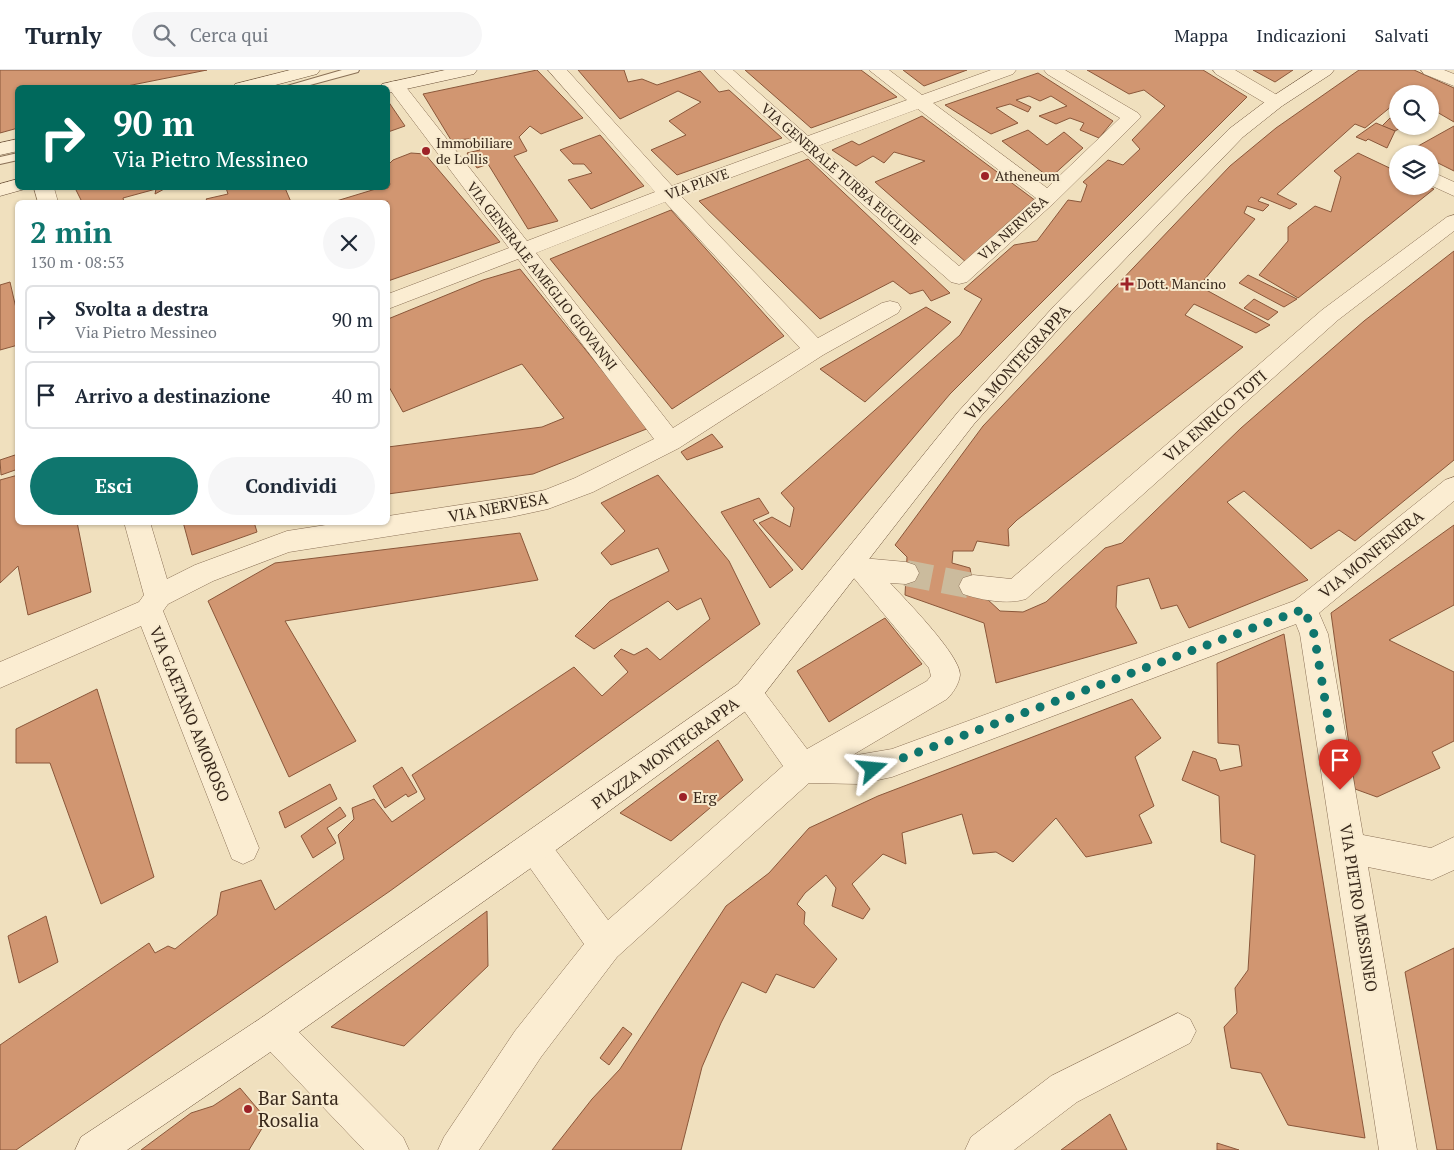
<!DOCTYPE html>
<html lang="it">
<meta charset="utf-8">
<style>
body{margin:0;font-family:"PT Serif",serif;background:#f6f6f7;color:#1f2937;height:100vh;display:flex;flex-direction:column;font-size:19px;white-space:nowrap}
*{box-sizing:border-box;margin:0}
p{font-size:16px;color:#747a83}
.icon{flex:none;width:28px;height:28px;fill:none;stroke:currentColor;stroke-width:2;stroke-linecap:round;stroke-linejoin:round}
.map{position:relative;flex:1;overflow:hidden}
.side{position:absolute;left:15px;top:130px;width:375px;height:325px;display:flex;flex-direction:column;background:#fff;border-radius:8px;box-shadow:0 1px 4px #0004}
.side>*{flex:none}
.banner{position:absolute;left:15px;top:15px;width:375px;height:105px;border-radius:8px;box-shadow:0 1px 4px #0004;background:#00695c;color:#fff;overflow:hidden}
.controls{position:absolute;left:1389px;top:15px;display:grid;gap:10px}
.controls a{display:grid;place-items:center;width:50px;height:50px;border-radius:50%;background:#fff;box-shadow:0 1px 4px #0004;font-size:25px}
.pin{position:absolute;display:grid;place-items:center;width:42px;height:42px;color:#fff;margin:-51px -21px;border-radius:50% 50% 50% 0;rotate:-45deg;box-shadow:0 0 5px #0007}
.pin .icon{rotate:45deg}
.me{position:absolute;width:55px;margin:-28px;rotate:72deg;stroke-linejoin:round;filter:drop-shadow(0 0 4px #0008)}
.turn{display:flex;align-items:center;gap:18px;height:105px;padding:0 15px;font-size:22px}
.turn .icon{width:65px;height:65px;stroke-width:2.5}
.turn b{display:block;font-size:35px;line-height:42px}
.round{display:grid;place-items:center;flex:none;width:52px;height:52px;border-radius:26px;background:#f6f6f7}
.head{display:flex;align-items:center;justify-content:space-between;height:85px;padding:0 15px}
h1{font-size:30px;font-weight:800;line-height:38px;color:#0f766e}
.action{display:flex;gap:10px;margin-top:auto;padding:10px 15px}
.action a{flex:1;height:58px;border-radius:30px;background:#0f766e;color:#fff;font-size:20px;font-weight:800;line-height:58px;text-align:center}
.action a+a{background:#f6f6f7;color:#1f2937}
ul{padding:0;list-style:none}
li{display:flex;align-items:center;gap:15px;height:68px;margin:0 10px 8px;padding:0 5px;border:2px solid #e0e1e3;border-radius:8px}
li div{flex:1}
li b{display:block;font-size:19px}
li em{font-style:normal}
header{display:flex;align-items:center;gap:30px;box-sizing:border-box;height:70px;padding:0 25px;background:#fff;border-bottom:1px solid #e0e1e3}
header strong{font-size:24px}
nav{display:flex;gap:28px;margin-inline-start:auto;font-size:18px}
.search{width:350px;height:45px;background:#f6f6f7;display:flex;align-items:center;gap:12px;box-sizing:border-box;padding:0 18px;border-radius:28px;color:#747a83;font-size:19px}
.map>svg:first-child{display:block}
.building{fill:#d19671;stroke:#8a573a}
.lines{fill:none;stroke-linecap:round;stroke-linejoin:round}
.street-tunnel{stroke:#cbbb9d;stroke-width:26;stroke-dasharray:26 12;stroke-linecap:butt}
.lane-casing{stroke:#8a7056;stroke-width:2}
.street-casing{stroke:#8a7056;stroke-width:1}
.secondary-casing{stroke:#6b5139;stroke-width:1}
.lane{fill:#fbedd2;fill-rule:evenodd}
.street{fill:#fbedd2;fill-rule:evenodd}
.secondary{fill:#fbedd2;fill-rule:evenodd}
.route{stroke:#0f766e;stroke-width:9;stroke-dasharray:0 16.2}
.poi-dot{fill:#9d2227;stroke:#f7eace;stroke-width:2}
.labels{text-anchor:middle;stroke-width:4;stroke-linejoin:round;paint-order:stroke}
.far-poi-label{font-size:14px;fill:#38281b;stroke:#f7eace;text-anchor:start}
.far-street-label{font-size:14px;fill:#38281b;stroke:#f7eace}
.street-label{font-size:16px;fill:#38281b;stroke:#f7eace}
.poi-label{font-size:16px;fill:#38281b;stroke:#f7eace;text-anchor:start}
.near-poi-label{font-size:19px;fill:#38281b;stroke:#f7eace;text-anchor:start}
</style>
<header>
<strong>Turnly</strong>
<div class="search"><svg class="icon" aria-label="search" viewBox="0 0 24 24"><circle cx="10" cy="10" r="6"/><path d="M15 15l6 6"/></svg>Cerca qui</div>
<nav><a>Mappa</a><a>Indicazioni</a><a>Salvati</a></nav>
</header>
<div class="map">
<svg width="1454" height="1080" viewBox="0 0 1454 1080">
<rect width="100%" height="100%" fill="#f0e0be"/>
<g class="building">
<path d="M 0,0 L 207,0 L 117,18 L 18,18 L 18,58 L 0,63 Z"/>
<path d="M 537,0 L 583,48 L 541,64 L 530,56 L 519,67 L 527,81 L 514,86 L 558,151 L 528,159 L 488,94 L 477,98 L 467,83 L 480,80 L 469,69 L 451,70 L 423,24 Z"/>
<path d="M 578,0 L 624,0 L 628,12 L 642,9 L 657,15 L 700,1 L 719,22 L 729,20 L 782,68 L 677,105 L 651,80 L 686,65 L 669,51 L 701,32 L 678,21 L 620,49 Z"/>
<path d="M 745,0 L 861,0 L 897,27 L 811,58 Z"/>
<path d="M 903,0 L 967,0 L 924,16 Z"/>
<path d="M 1087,0 L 1203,0 L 1247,27 L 950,324 L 802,500 L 759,453 L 772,447 L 790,457 L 794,438 L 781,423 L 960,265 L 982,229 L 964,219 L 1014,175 L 1037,171 L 1068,130 L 1081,132 L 1087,115 L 1083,112 L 1108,90 L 1123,95 L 1140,79 L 1132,70 L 1165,36 L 1144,20 L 1129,24 Z"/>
<path d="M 1253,0 L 1293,0 L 1275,12 Z"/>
<path d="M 1359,0 L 1414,0 L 1454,18 L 1454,52 L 1430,38 L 1430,24 L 1398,24 L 1398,31 L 1365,58 L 1355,54 L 1277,124 L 1297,134 L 1290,139 L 1261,127 L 1258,131 L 1269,135 L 1263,141 L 1247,136 L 1244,143 L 1255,149 L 1199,216 L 1270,255 L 1256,263 L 1194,234 L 1185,245 L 1243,277 L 1017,450 L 1008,459 L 1009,476 L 977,471 L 973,481 L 953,481 L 952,493 L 970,498 L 973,516 L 1000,541 L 1023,542 L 1046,532 L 1105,478 L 1122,473 L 1241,358 L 1364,251 L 1454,181 L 1454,390 L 1355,471 L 1339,460 L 1311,479 L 1244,421 L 1227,432 L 1308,510 L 1189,558 L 1177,535 L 1161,539 L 1149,508 L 1117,516 L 1116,537 L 1137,573 L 996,613 L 984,553 L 905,525 L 907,487 L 895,475 L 983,356 L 1230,96 L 1276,58 Z"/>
<path d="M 1038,3 L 1113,51 L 1099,68 L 1080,60 L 1084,53 L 1070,48 L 1056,54 L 1039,46 L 1067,36 L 1051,26 L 1040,31 L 1029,26 L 1016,30 L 1031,37 L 1028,42 L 1010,34 L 996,38 L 1018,53 L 991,64 L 945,35 Z"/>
<path d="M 388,31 L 405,56 L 388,62 Z"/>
<path d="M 922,46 L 1036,131 L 967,193 L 875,112 L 925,91 L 894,82 L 884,93 L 873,86 L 856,96 L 832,80 L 852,71 L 859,75 Z"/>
<path d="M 1390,48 L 1398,52 L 1398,56 L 1404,56 L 1395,61 L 1382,56 Z"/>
<path d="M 1376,53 L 1395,61 L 1387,78 L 1368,69 L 1366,71 L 1356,67 Z"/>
<path d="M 1454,56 L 1454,101 L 1430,89 L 1430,84 L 1420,84 L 1411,80 Z"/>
<path d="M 1028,60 L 1047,75 L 1064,62 L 1083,78 L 1050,108 L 1002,71 Z"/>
<path d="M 600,65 L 644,116 L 591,139 L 568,110 L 592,103 L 584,94 L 573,94 L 560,80 Z"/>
<path d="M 411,83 L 425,84 L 500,172 L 388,211 L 388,132 L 333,132 L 379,118 L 388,118 L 390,114 L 388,110 L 388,95 L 393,90 Z"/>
<path d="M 1358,83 L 1398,102 L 1398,116 L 1427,116 L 1434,119 L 1298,228 L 1259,205 L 1288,171 L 1288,157 L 1315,136 L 1331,142 L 1341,107 L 1334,101 Z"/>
<path d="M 808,89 L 950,223 L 931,231 L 923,220 L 910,224 L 893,211 L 820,249 L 699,131 Z"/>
<path d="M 75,118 L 166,118 L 155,124 L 156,119 L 123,128 L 124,132 L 82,132 Z"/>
<path d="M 226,118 L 285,118 L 291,132 L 208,132 L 206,129 L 228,124 Z"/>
<path d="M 671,140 L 784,266 L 672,339 L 550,189 Z"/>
<path d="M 520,199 L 649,358 L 533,404 L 388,424 L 388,377 L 542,357 L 564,348 L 522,294 L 403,342 L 388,315 L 388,249 L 483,210 Z"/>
<path d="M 1248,205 L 1297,229 L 1284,237 L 1239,213 Z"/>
<path d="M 10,212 L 18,247 L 18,275 L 0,280 L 0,215 Z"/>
<path d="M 1254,229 L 1278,242 L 1268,250 L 1244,238 Z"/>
<path d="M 926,237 L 951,252 L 865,332 L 820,299 Z"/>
<path d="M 712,364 L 723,377 L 687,390 L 681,382 Z"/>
<path d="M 18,384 L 18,399 L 1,405 L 0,390 Z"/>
<path d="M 18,405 L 18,452 L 77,452 L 91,522 L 28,545 L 18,496 L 0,513 L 0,410 Z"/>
<path d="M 658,405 L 729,491 L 760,554 L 390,821 L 16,1080 L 0,1080 L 0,975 L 149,873 L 155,883 L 168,876 L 175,879 L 217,845 L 221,822 L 261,810 L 275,840 L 344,789 L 338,765 L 354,749 L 352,738 L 374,729 L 392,752 L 425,729 L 412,705 L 574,597 L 602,626 L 628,602 L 614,586 L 621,579 L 634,585 L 647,578 L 660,590 L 710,549 L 701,528 L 677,540 L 668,531 L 594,579 L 575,566 L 610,531 L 669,501 L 658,478 L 611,495 L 601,483 L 625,461 L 601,433 Z"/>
<path d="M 759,428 L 769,443 L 753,450 L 793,500 L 770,518 L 721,442 Z"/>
<path d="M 183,452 L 254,452 L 257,462 L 192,485 Z"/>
<path d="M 1454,455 L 1454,535 L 1389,570 L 1454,602 L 1454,671 L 1432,682 L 1440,698 L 1377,727 L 1355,719 L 1331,543 Z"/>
<path d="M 520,463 L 538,510 L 285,551 L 356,671 L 289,707 L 208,531 L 275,493 Z"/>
<path d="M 885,548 L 922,594 L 829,652 L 797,601 Z"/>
<path d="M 1284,564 L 1306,707 L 1365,1068 L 1288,1055 L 1261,1003 L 1231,998 L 1224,957 L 1237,943 L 1235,918 L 1248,900 L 1255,785 L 1221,772 L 1219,726 L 1182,710 L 1193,681 L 1216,689 L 1220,701 L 1242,696 L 1239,675 L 1218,673 L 1217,593 Z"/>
<path d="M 97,619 L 154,807 L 101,834 L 50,693 L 16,693 L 16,659 Z"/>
<path d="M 1132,629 L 1161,668 L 1135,687 L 1154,736 L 1139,745 L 1152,773 L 1086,787 L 1056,748 L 1013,792 L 996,782 L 973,784 L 962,744 L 902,763 L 906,794 L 883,784 L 852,814 L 870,839 L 863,849 L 832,836 L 836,818 L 826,805 L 805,823 L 797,834 L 805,842 L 804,854 L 837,889 L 814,918 L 776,904 L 766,923 L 742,912 L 721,953 L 702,997 L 681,1080 L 552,1080 L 592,1029 L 620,999 L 726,836 L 769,803 L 809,758 L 878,726 Z"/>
<path d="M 718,670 L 743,710 L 671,771 L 620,743 Z"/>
<path d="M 402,697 L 417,722 L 408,727 L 406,724 L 385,738 L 373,716 Z"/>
<path d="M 330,714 L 337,729 L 285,758 L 279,742 Z"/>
<path d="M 340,737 L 346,746 L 327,758 L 336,773 L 313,788 L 301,766 Z"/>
<path d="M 487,841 L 488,896 L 404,976 L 331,957 Z"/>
<path d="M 46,846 L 58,892 L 19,913 L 8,866 Z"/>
<path d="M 1454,878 L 1454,1080 L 1437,1080 L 1405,902 Z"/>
<path d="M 623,957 L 632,964 L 609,995 L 600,988 Z"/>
<path d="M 240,1018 L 267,1050 L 249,1080 L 141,1080 L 191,1043 L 213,1036 Z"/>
<path d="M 1110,1044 L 1127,1080 L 1061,1080 Z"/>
<path d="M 1217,1073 L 1239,1080 L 1217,1080 Z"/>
</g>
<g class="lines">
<path class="street-tunnel" d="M 906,503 L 973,516"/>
<defs>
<g id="lane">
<path d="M 342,0 L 359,0 L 358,2 L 299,18 L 280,18 Z"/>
<path d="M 18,83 L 18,90 L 0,94 L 0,87 Z"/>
</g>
<g id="street">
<path d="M 548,0 L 567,0 L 672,116 L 792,72 L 714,0 L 733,0 L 808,66 L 907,30 L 869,0 L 889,0 L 922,25 L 991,0 L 1016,0 L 1013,4 L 933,33 L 1047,118 L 1120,48 L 1047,4 L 1044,0 L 1065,0 L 1138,43 L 1141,47 L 1055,132 L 967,212 L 959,214 L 951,212 L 802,81 L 681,126 L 818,268 L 882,233 L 890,231 L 898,233 L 901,238 L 898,243 L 823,285 L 679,378 L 593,422 L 548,439 L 511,447 L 289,482 L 213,511 L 168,534 L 163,541 L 259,778 L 254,789 L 243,794 L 232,789 L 141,556 L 0,618 L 0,592 L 139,532 L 144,525 L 124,452 L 150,452 L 167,509 L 195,495 L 287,461 L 345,452 L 388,452 L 388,446 L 511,427 L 545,420 L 575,408 L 654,369 L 518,189 L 388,239 L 388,224 L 509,178 L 390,20 L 387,16 L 390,12 L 396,11 L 402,12 L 527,171 L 655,122 ZM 918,39 L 1036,128 L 959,196 L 818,76 ZM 665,132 L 800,278 L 673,358 L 536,183 Z"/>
<path d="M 1213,0 L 1235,0 L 1282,28 L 1285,32 L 1282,36 L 1276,37 L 1270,36 L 1216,4 Z"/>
<path d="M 1421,0 L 1444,0 L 1454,4 L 1454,16 L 1424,4 Z"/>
<path d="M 1430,101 L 1454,112 L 1454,126 L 1430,115 Z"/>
<path d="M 34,118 L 54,118 L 58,132 L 38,132 Z"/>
<path d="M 1454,145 L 1454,161 L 1338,250 L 1026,529 C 1008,535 981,530 963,524 L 959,516 L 963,508 L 973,505 L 1011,509 L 1322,240 L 1447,147 Z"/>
<path d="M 1454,407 L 1454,431 L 1319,543 L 1328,564 L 1363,765 L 1431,778 L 1454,767 L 1454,800 L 1432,810 L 1368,797 L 1417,1080 L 1379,1080 L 1300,564 L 1296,554 L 892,707 L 859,714 L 809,713 L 617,887 L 541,987 L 479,1080 L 438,1080 L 444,1067 L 515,961 L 584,874 L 523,788 L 518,777 L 523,766 L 534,761 L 545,766 L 608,850 L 783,696 L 738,632 L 733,623 L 738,614 L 748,610 L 758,614 L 807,679 L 927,611 L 931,606 L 929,598 L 853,507 L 844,504 L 840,496 L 844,488 L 853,485 L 862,488 L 906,492 L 915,495 L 919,503 L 915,511 L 906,514 L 890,513 C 905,529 961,586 960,605 C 959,614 953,623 947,629 L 851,686 L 892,679 L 1294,531 L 1445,410 Z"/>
<path d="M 273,942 L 285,948 L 403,1067 L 409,1080 L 364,1080 L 261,972 L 255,960 L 261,948 Z"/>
<path d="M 1178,943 L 1190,949 L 1196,961 L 1190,973 L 1077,1032 L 1014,1080 L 965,1080 L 971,1067 L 1051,1006 Z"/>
</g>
<g id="secondary">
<path d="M 290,0 L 320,0 L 317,4 L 264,18 L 232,18 L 235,14 Z"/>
<path d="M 445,0 L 477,0 L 474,4 L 388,23 L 388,18 L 379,18 L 382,14 Z"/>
<path d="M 1313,0 L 1334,0 L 1331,4 L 1282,36 L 1243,67 L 1071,245 L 974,354 L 758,632 L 545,788 L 285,972 L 127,1080 L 75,1080 L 81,1067 L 261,948 L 738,614 L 958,342 L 1055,235 L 1229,59 L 1270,28 Z"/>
<path d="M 18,69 L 18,81 L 0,85 L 0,73 Z"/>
<path d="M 18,109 L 18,118 L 26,118 L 25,119 L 0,126 L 0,114 Z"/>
</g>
</defs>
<use href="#lane" class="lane-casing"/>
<use href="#street" class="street-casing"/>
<use href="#secondary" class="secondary-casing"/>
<use href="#lane" class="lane"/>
<use href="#street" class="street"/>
<use href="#secondary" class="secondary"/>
</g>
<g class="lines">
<path class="route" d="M 873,699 L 1304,539 L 1314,564 L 1340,720"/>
</g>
<g class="poi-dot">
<circle cx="426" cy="81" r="5"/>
<circle cx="985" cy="106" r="5"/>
<path d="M1124.5 206.5h5v5h5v5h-5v5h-5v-5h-5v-5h5z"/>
<circle cx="683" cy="727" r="5"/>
<circle cx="248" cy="1039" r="5"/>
</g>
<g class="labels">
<g class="far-poi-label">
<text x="436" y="78">Immobiliare<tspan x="436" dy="16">de Lollis</tspan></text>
<text x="995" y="111">Atheneum</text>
<text x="1137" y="219">Dott. Mancino</text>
</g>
<g class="far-street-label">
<text transform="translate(841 104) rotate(41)" y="5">VIA GENERALE TURBA EUCLIDE</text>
<text transform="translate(697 114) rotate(-20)" y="5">VIA PIAVE</text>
<text transform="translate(1013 158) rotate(-42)" y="5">VIA NERVESA</text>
<text transform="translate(542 206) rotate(52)" y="5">VIA GENERALE AMEGLIO GIOVANNI</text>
</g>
<g class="street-label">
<text transform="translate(1017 292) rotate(-48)" y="6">VIA MONTEGRAPPA</text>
<text transform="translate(1215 346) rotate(-41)" y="6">VIA ENRICO TOTI</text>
<text transform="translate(498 437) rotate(-11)" y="6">VIA NERVESA</text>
<text transform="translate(1371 484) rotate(-39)" y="6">VIA MONFENERA</text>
<text transform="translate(190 644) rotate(68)" y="6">VIA GAETANO AMOROSO</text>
<text transform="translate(665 683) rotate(-36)" y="6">PIAZZA MONTEGRAPPA</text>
<text transform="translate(1359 838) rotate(81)" y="6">VIA PIETRO MESSINEO</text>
</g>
<g class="poi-label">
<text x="693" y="733">Erg</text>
</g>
<g class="near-poi-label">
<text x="258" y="1035">Bar Santa<tspan x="258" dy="22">Rosalia</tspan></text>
</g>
</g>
</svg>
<div class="controls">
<a><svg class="icon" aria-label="search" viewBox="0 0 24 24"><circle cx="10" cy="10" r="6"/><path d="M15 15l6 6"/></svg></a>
<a><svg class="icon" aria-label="layers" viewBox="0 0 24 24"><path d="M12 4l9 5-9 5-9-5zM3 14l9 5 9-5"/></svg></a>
</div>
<div class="pin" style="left:1340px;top:720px;background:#d93025"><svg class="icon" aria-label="arrive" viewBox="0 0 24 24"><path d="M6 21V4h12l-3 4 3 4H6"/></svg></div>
<svg class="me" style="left:873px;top:699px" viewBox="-20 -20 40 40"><path d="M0-17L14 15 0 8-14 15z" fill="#0f766e" stroke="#fff" stroke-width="4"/></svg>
<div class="banner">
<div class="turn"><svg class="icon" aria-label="right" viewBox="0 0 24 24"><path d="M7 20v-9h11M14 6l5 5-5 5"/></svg><div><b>90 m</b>Via Pietro Messineo</div></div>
</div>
<section class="side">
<div class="head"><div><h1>2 min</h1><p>130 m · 08:53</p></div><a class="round"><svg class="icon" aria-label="close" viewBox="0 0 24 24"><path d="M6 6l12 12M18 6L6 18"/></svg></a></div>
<ul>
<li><svg class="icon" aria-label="right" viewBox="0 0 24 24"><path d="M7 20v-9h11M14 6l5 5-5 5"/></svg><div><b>Svolta a destra</b><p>Via Pietro Messineo</p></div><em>90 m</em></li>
<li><svg class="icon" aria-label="arrive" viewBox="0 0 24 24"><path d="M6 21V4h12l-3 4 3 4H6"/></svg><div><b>Arrivo a destinazione</b></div><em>40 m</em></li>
</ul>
<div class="action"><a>Esci</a><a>Condividi</a></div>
</section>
</div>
